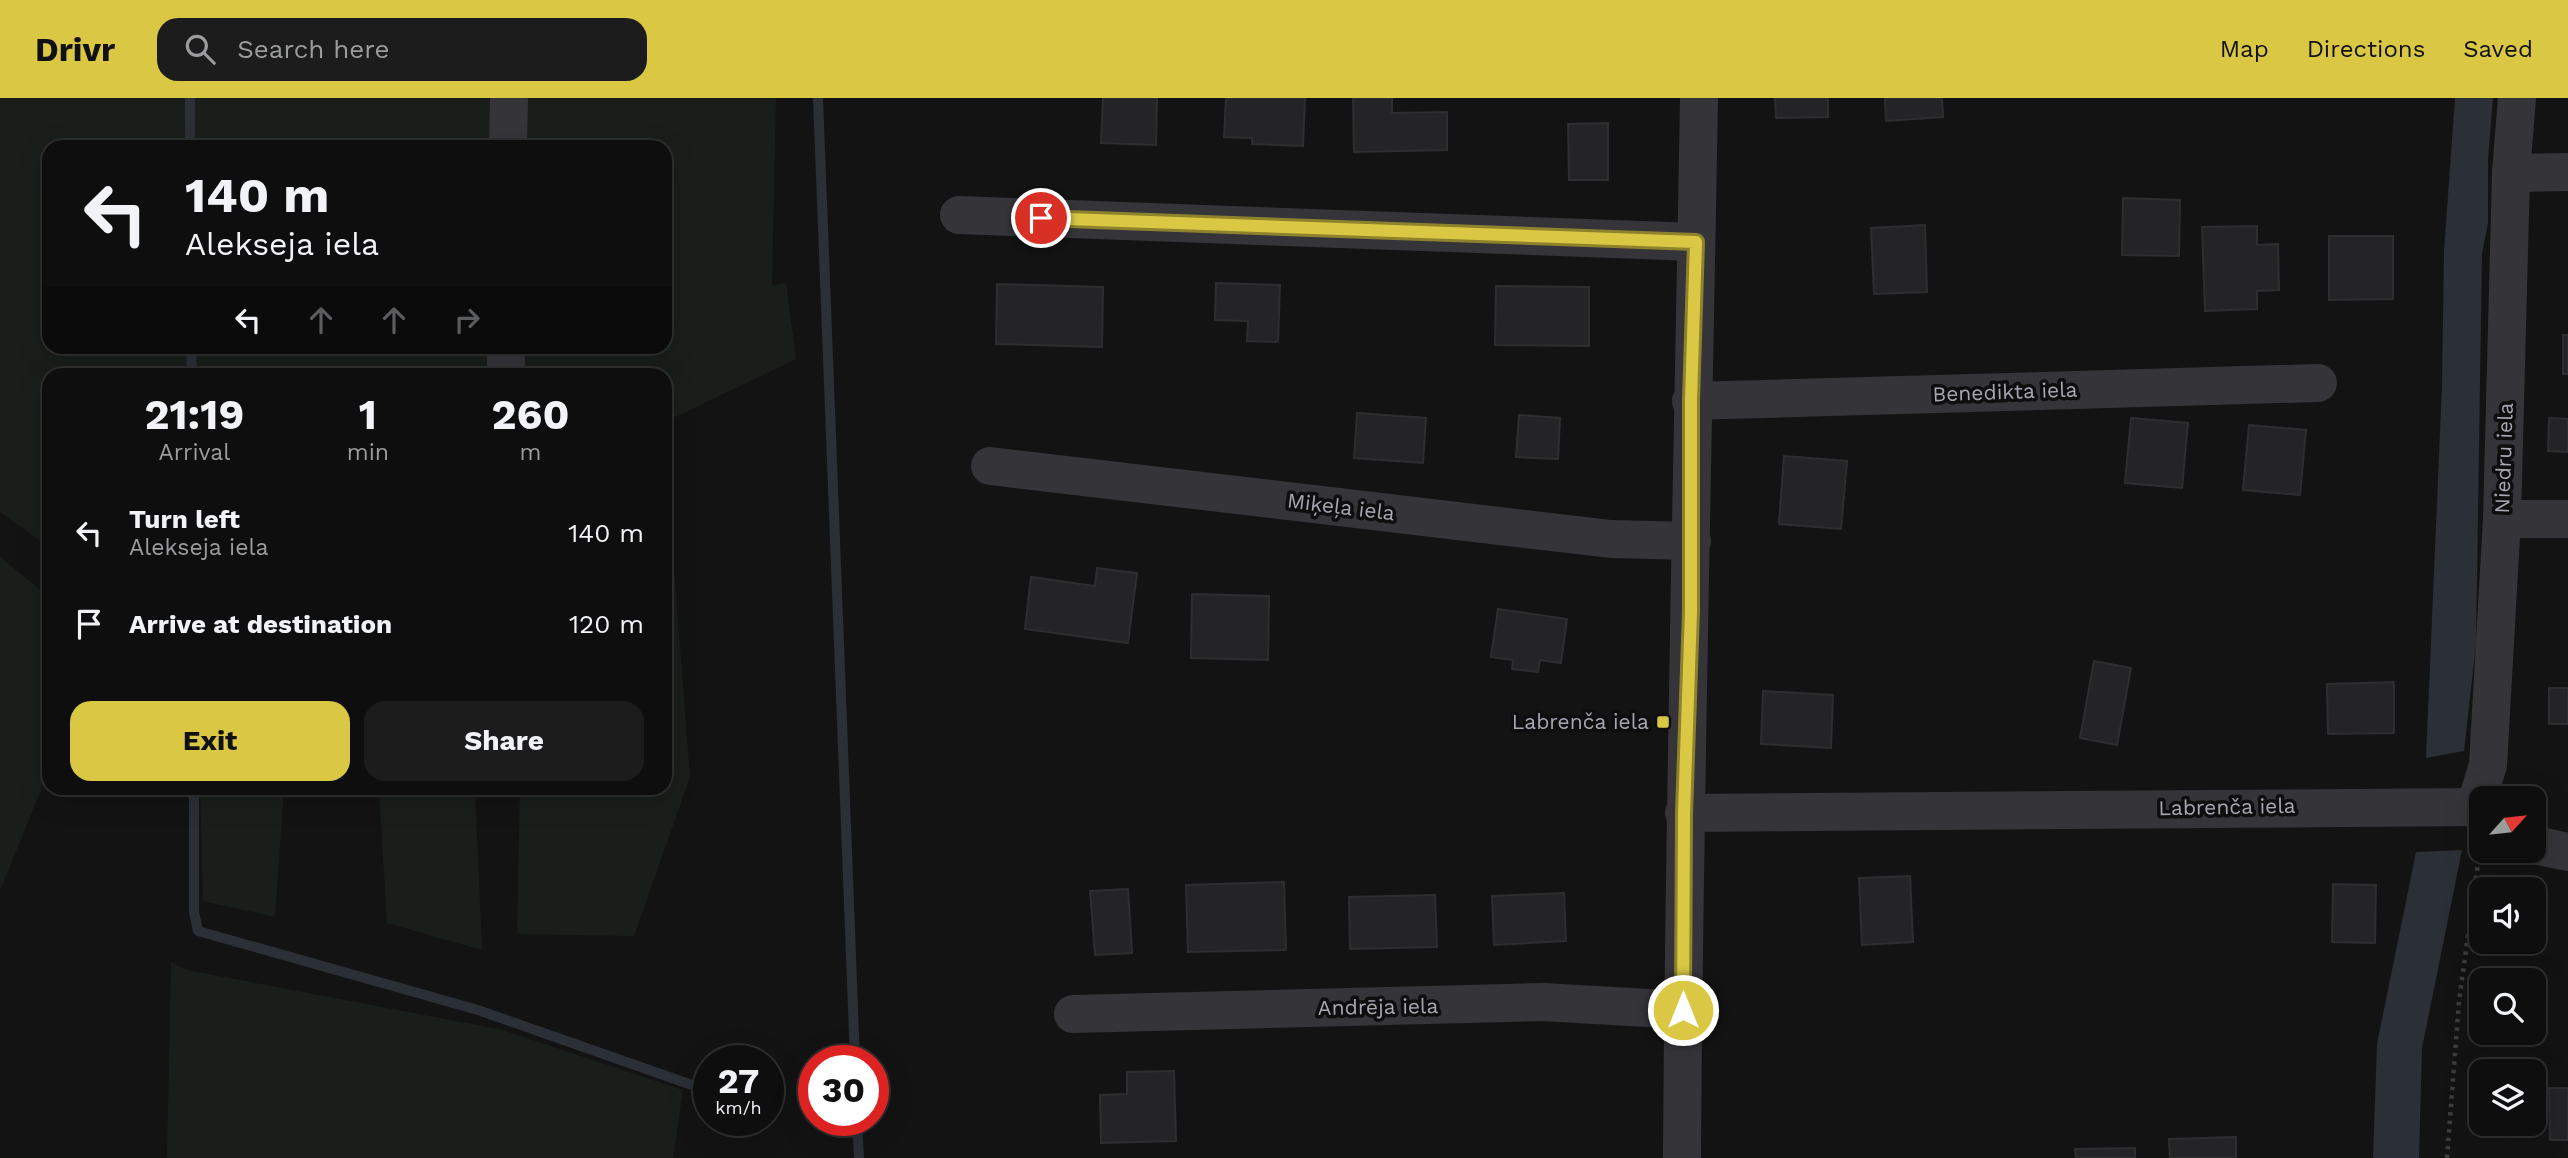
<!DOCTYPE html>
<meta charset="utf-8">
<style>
body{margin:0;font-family:"Work Sans",sans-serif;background:#1c1c1d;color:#f1f3f6;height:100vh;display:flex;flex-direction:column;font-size:26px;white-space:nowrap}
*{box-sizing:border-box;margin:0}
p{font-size:23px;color:#9b9c9e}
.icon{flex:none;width:38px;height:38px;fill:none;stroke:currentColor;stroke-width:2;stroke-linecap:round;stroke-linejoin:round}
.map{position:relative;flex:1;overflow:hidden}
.details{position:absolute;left:42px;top:270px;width:630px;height:427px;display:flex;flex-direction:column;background:#0e0e0f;border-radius:21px;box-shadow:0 7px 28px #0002,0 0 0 2px #2e2e2f}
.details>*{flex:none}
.top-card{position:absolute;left:42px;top:42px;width:630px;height:214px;border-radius:21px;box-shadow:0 7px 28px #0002,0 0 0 2px #2e2e2f;background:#0e0e0f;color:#f1f3f6;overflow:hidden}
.needle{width:46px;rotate:63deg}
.buttons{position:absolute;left:2469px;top:688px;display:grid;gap:14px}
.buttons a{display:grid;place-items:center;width:77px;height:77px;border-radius:14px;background:#0e0e0f;box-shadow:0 7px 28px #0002,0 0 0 2px #2e2e2f;font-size:35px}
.speed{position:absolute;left:693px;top:947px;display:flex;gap:14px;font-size:35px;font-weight:700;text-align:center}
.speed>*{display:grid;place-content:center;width:91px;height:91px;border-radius:50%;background:#0e0e0f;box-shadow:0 7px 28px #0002,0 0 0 2px #2e2e2f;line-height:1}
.speed small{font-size:18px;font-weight:400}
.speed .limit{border:10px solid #d22;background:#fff;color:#111}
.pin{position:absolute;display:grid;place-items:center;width:60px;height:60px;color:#fff;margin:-30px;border:4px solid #fff;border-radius:50%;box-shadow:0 2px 7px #0007}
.me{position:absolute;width:77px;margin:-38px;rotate:0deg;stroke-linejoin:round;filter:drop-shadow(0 0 5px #0008)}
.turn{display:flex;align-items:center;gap:24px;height:147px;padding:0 28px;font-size:32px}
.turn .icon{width:91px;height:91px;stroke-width:2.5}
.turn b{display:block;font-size:49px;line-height:60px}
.lanes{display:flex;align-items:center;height:66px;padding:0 28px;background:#0003;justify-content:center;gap:35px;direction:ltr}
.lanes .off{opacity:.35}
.eta{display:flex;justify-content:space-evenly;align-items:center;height:119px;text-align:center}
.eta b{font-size:42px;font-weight:700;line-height:49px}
.action{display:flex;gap:14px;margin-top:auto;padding:14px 28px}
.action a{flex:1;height:80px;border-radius:21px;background:#dac845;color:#111;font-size:28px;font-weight:700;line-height:80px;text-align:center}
.action a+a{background:#1c1c1d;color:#f1f3f6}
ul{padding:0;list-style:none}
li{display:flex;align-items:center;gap:21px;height:91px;padding:0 28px}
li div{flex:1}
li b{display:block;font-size:26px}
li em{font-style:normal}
header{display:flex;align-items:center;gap:42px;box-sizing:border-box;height:98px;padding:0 35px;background:#dac845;color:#111}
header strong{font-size:33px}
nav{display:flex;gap:38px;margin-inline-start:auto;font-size:24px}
.search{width:490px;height:63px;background:#1c1c1d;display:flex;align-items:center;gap:18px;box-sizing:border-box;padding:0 24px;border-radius:21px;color:#9b9c9e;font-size:26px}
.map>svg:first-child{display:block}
.green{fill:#1a1e1b;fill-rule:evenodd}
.water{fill:#2b2f36}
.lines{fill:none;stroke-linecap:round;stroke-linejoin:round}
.stream{stroke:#2b2f36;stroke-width:10}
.building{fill:#242325;stroke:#2e2d30;stroke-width:2}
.path{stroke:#3b3b40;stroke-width:4.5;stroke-dasharray:3.5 5;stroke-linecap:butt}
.minor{stroke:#353439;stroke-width:38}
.route-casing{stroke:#8e822d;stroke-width:18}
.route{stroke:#dac845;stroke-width:12}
.poi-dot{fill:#dac845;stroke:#0e0e0f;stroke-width:2.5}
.labels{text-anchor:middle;stroke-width:7;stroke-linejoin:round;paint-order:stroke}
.street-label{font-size:21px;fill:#a6a7b3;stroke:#0e0e0f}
.poi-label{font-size:21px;fill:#a6a7b3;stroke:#0e0e0f;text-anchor:end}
</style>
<header>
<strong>Drivr</strong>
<div class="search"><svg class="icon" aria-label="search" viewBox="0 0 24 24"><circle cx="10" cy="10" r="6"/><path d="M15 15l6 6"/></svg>Search here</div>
<nav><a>Map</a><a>Directions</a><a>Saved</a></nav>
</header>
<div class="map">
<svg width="2568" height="1060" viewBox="0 0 2568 1060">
<rect width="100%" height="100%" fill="#131314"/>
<g class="green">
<path d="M 0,0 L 776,0 L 772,187 L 786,185 L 796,261 L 665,324 L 665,276 L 49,276 L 49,449 L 0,414 ZM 49,49 L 665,49 L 665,248 L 49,248 Z"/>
<path d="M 665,353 L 690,679 L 634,838 L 517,836 L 520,690 L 665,690 Z"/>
<path d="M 0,459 L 49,499 L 49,672 L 0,793 Z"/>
<path d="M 200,690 L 284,690 L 275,819 L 203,803 Z"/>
<path d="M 379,690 L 475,690 L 482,852 L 387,825 Z"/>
<path d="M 171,864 L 187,872 L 503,932 L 683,992 L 673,1060 L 167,1060 Z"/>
</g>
<g class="water">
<path d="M 2455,0 L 2493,0 L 2488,61 L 2488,125 L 2482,155 L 2476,546 L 2464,653 L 2426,660 L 2442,288 L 2444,153 Z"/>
<path d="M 2462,752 L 2422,950 L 2419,1060 L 2373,1060 L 2377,946 L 2416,754 Z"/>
</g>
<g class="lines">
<g class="stream">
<path d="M 190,0 L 190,49"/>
<path d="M 818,0 L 855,962"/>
<path d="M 191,248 L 192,276"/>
<path d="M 194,690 L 194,814 L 198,833 L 478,912 L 692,987"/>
<path d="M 857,1022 L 859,1060"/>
</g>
</g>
<g class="building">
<path d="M 1103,0 L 1157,0 L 1156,47 L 1101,45 Z"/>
<path d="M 1226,0 L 1305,0 L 1303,48 L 1252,46 L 1252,40 L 1224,39 Z"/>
<path d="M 1353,0 L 1392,0 L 1392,15 L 1447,14 L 1447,52 L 1354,54 Z"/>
<path d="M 1775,0 L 1828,0 L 1828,19 L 1776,20 Z"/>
<path d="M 1885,0 L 1942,0 L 1943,19 L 1886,23 Z"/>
<path d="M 1608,25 L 1608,82 L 1569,82 L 1568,26 Z"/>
<path d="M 2123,100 L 2180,102 L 2179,158 L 2122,157 Z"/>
<path d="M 1925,127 L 1927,194 L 1874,196 L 1871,130 Z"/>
<path d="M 2257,128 L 2257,147 L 2278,146 L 2279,192 L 2257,193 L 2257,211 L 2205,213 L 2202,129 Z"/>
<path d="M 2329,138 L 2393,138 L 2393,201 L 2329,202 Z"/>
<path d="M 1216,185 L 1280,187 L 1278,244 L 1247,243 L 1248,223 L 1215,222 Z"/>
<path d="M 997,186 L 1103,189 L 1102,249 L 996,246 Z"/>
<path d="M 1496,188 L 1589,189 L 1589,248 L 1495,247 Z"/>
<rect x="2563" y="237" width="5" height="39"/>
<path d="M 1357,315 L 1426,320 L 1423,365 L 1354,360 Z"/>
<path d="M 1519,317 L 1560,320 L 1558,361 L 1516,359 Z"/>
<path d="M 2131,320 L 2188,325 L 2182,390 L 2125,385 Z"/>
<path d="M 2549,320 L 2568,321 L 2568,354 L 2548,353 Z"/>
<path d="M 2249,327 L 2306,332 L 2300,397 L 2243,392 Z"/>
<path d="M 1784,358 L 1847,363 L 1841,431 L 1779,426 Z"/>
<path d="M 1097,470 L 1137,475 L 1128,545 L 1025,531 L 1031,479 L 1095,488 Z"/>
<path d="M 1192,496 L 1269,498 L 1268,562 L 1191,560 Z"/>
<path d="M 1498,511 L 1567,521 L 1561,565 L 1540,562 L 1538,574 L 1512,571 L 1513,562 L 1491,559 Z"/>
<path d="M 2094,563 L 2131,570 L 2117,647 L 2080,640 Z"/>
<path d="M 2394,584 L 2394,635 L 2328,636 L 2327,586 Z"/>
<rect x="2549" y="590" width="19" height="36"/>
<path d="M 1763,593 L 1833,597 L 1831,650 L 1761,646 Z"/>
<path d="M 1910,778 L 1913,844 L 1862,847 L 1859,780 Z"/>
<path d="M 1284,784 L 1286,852 L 1188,854 L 1186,787 Z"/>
<path d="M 2333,786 L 2376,787 L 2375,845 L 2332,844 Z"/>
<path d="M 1128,791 L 1132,855 L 1095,857 L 1090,793 Z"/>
<path d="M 1564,795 L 1566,843 L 1494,847 L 1492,798 Z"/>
<path d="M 1435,797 L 1437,849 L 1350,851 L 1349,799 Z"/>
<rect x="2534" y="883" width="13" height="36"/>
<path d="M 1174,973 L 1176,1043 L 1101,1045 L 1100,997 L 1127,996 L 1127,974 Z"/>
<path d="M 2549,990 L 2568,990 L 2568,1042 L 2550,1042 Z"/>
<path d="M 2236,1039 L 2236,1060 L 2170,1060 L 2169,1041 Z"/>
<path d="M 2135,1050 L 2135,1060 L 2076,1060 L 2075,1051 Z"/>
</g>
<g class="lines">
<path class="path" d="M 2447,1060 L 2459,903 L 2480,751"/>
<g class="minor">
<path d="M 508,49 L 509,0"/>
<path d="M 2511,75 L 2568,74"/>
<path d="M 959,117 L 1696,144"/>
<path d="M 506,276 L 506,248"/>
<path d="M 1691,303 L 2318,285"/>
<path d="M 990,368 L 1611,441 L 1692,443"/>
<path d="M 2502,421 L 2568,421"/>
<path d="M 2482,714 L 2475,709 L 2488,667 L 2502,421 L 2511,75 L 2517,0"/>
<path d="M 1684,715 L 2475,709"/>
<path d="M 2534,747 L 2568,754"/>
<path d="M 1073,916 L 1543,904 L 1683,912"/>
<path d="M 1682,1060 C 1684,707 1693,353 1699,0"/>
</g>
</g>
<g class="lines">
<defs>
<path id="route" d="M 1041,120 L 1696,144 L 1691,303 L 1691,513 L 1684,715 L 1683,912"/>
</defs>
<use href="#route" class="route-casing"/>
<use href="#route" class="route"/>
</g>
<rect class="poi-dot" x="1656" y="617" width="14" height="14" rx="3.5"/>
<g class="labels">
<g class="street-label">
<text transform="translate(2005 294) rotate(-2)" y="7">Benedikta iela</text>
<text transform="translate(2504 360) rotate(-88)" y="7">Niedru iela</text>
<text transform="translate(1341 409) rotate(7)" y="7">Miķeļa iela</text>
<text transform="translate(2227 709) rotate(-1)" y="7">Labrenča iela</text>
<text transform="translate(1378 909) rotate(-1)" y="7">Andrēja iela</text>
</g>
<g class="poi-label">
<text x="1649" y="631">Labrenča iela</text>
</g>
</g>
</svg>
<div class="buttons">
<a><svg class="needle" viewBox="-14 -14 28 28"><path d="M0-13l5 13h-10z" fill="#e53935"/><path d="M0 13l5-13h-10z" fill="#9b9c9e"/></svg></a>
<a><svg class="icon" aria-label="sound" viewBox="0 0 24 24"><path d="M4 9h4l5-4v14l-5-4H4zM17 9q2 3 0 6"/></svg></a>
<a><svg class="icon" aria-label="search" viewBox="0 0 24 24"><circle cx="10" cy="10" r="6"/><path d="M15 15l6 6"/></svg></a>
<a><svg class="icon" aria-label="layers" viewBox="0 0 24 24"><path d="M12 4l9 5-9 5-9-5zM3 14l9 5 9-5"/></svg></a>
</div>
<div class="speed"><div>27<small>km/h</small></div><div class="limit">30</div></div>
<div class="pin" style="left:1041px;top:120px;background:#d93025"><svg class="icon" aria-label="arrive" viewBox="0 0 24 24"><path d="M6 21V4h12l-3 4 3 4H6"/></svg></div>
<svg class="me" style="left:1683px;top:912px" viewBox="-20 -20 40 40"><circle r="17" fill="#dac845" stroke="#fff" stroke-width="3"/><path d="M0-11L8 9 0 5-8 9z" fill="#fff"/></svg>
<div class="top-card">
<div class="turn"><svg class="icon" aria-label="left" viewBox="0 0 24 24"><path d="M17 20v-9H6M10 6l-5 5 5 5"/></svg><div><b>140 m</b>Alekseja iela</div></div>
<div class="lanes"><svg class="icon" aria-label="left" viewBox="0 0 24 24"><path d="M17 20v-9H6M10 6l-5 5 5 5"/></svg><svg class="icon off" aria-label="ahead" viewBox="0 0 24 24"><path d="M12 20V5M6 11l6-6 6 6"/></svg><svg class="icon off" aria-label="ahead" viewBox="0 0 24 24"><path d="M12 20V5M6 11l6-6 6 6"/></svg><svg class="icon off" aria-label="right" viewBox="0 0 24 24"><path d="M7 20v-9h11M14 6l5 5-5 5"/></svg></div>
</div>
<section class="details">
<div class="eta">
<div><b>21:19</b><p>Arrival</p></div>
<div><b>1</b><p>min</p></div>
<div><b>260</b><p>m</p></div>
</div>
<ul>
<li><svg class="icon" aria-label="left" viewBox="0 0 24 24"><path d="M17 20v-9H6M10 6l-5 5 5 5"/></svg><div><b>Turn left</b><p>Alekseja iela</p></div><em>140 m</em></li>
<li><svg class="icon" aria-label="arrive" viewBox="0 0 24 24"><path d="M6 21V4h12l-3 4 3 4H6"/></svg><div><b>Arrive at destination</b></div><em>120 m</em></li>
</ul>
<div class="action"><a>Exit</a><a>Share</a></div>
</section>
</div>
